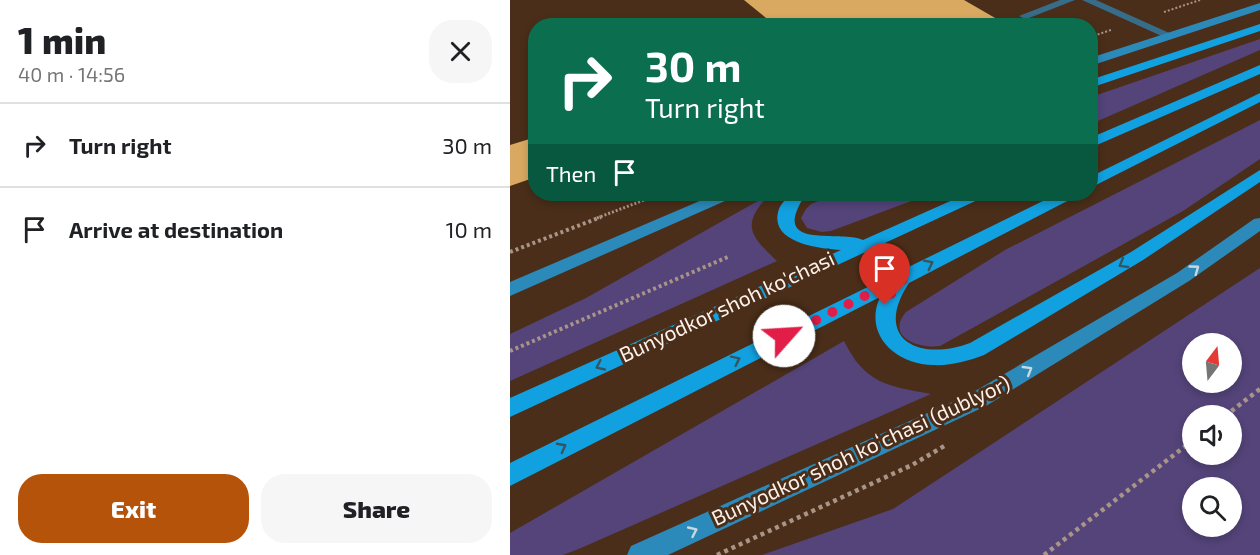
<!DOCTYPE html>
<meta charset="utf-8">
<style>
body{margin:0;font-family:"Exo 2",sans-serif;background:#f6f6f6;color:#202124;height:100vh;display:flex;flex-direction:column;font-size:22px;white-space:nowrap}
*{box-sizing:border-box;margin:0}
p{font-size:20px;color:#757577}
.icon{flex:none;width:33px;height:33px;fill:none;stroke:currentColor;stroke-width:2;stroke-linecap:round;stroke-linejoin:round}
.map{position:relative;flex:1;overflow:hidden}
.panel{display:flex;flex-direction:column;background:#fff;width:510px}
.panel>*{flex:none}
.hud{position:absolute;left:18px;top:18px;width:570px;height:183px;border-radius:24px;box-shadow:0 3px 9px #0003;background:#0b6e4f;color:#fff;overflow:hidden}
.needle{width:39px;rotate:16deg}
.fabs{position:absolute;left:672px;top:333px;display:grid;gap:12px}
.fabs a{display:grid;place-items:center;width:60px;height:60px;border-radius:50%;background:#fff;box-shadow:0 3px 9px #0003;font-size:30px}
.pin{position:absolute;display:grid;place-items:center;width:51px;height:51px;color:#fff;margin:-62px -26px;border-radius:50% 50% 50% 0;rotate:-45deg;box-shadow:0 0 6px #0007}
.pin .icon{rotate:45deg}
.me{position:absolute;width:66px;margin:-33px;rotate:64deg;stroke-linejoin:round;filter:drop-shadow(0 0 4px #0008)}
.turn{display:flex;align-items:center;gap:21px;height:126px;padding:0 18px;font-size:27px}
.turn .icon{width:78px;height:78px;stroke-width:2.5}
.turn b{display:block;font-size:42px;line-height:51px}
.then{display:flex;align-items:center;height:57px;padding:0 18px;background:#0003;gap:12px;font-size:22px}
.round{display:grid;place-items:center;flex:none;width:63px;height:63px;border-radius:24px;background:#f6f6f6}
.head{display:flex;align-items:center;justify-content:space-between;height:102px;padding:0 18px}
h1{font-size:36px;font-weight:800;line-height:45px}
.cta{display:flex;gap:12px;margin-top:auto;padding:12px 18px}
.cta a{flex:1;height:69px;border-radius:24px;background:#b45309;color:#fff;font-size:24px;font-weight:800;line-height:69px;text-align:center}
.cta a+a{background:#f6f6f6;color:#202124}
ul{padding:0;list-style:none}
li{display:flex;align-items:center;gap:18px;height:84px;padding:0 18px;border-top:2px solid #e0e0e0}
li div{flex:1}
li b{display:block;font-size:22px}
li em{font-style:normal}
main{display:flex;flex:1;min-height:0}
.map>svg:first-child{display:block}
.green{fill:#54447a;fill-rule:evenodd}
.building{fill:#d9a961}
.lines{fill:none;stroke-linecap:round;stroke-linejoin:round}
.path-far3{stroke:#a99588;stroke-width:2;stroke-dasharray:2 2;stroke-linecap:butt}
.path-far2{stroke:#a99588;stroke-width:3;stroke-dasharray:2 2;stroke-linecap:butt}
.path-far1{stroke:#a99588;stroke-width:4;stroke-dasharray:3 3;stroke-linecap:butt}
.path{stroke:#a99588;stroke-width:4.5;stroke-dasharray:4 4;stroke-linecap:butt}
.lane{fill:#376d8b;fill-rule:evenodd}
.secondary{fill:#2c8abb;fill-rule:evenodd}
.primary{fill:#12a1e0;fill-rule:evenodd}
.oneway{stroke:#36565f}
.oneway2{stroke:#c9d7de}
.route{stroke:#e11d48;stroke-width:10;stroke-dasharray:0 18}
.labels{text-anchor:middle;stroke-width:6;stroke-linejoin:round;paint-order:stroke}
.street-label{font-size:21px;fill:#fdf1ea;stroke:#4a2e19}
</style>
<main>
<section class="panel">
<div class="head"><div><h1>1 min</h1><p>40 m · 14:56</p></div><a class="round"><svg class="icon" aria-label="close" viewBox="0 0 24 24"><path d="M6 6l12 12M18 6L6 18"/></svg></a></div>
<ul>
<li><svg class="icon" aria-label="right" viewBox="0 0 24 24"><path d="M7 20v-9h11M14 6l5 5-5 5"/></svg><div><b>Turn right</b></div><em>30 m</em></li>
<li><svg class="icon" aria-label="arrive" viewBox="0 0 24 24"><path d="M6 21V4h12l-3 4 3 4H6"/></svg><div><b>Arrive at destination</b></div><em>10 m</em></li>
</ul>
<div class="cta"><a>Exit</a><a>Share</a></div>
</section>
<div class="map">
<svg width="750" height="555" viewBox="0 0 750 555">
<rect width="100%" height="100%" fill="#4a2e19"/>
<g class="green">
<path d="M 750,39 L 750,50 L 581,124 L 581,97 Z"/>
<path d="M 750,120 L 750,159 L 673,211 L 430,346 C 409,349 375,337 396,312 L 495,250 Z"/>
<path d="M 260,194 C 231,224 239,235 267,261 L 0,381 L 0,334 L 76,298 Z"/>
<path d="M 326,194 L 420,194 L 321,231 L 312,232 L 297,228 L 291,218 L 296,209 L 301,204 Z"/>
<path d="M 750,268 L 750,555 L 252,555 L 383,509 ZM 682,344 L 722,344 L 722,382 L 682,382 ZM 682,416 L 722,416 L 722,454 L 682,454 ZM 682,488 L 722,488 L 722,526 L 682,526 Z"/>
<path d="M 334,341 C 355,384 378,386 421,394 L 71,548 L 53,555 L 0,555 L 0,533 Z"/>
</g>
<g class="building">
<path d="M 234,0 L 454,0 L 499,26 L 266,26 Z"/>
<path d="M 26,137 L 26,177 L 0,186 L 0,145 Z"/>
</g>
<g class="lines">
<g class="path-far3">
<path d="M 654,12 L 690,0"/>
<path d="M 580,37 L 601,30"/>
</g>
<path class="path-far2" d="M 87,218 L 150,194"/>
<g class="path-far1">
<path d="M 0,252 L 91,217"/>
<path d="M 0,351 L 220,256"/>
</g>
<g class="path">
<path d="M 715,416 L 750,389"/>
<path d="M 207,555 L 402,465 L 436,445"/>
<path d="M 534,555 L 682,441"/>
</g>
<g class="lane">
<path d="M 550,0 L 565,0 L 519,18 L 515,19 L 509,16 Z"/>
<path d="M 572,0 L 586,0 L 666,36 L 664,38 L 656,38 Z"/>
</g>
<g class="secondary">
<path d="M 750,3 L 750,10 L 580,66 L 580,58 Z"/>
<path d="M 206,194 L 226,194 L 224,197 L 0,296 L 0,282 Z"/>
<path d="M 750,218 L 750,231 L 679,281 L 476,406 L 158,555 L 117,555 L 121,546 L 460,394 L 667,273 L 744,219 Z"/>
</g>
<g class="primary">
<path d="M 750,24 L 750,31 L 580,88 L 580,80 Z"/>
<path d="M 750,65 L 750,74 L 580,148 L 580,138 Z"/>
<path d="M 750,93 L 750,102 L 580,188 L 580,177 Z"/>
<path d="M 750,170 L 750,182 L 633,260 L 474,355 C 458,361 441,366 423,365 C 386,364 353,335 370,297 L 0,486 L 0,463 L 547,194 L 567,194 L 565,197 L 399,283 C 362,339 409,362 460,343 L 621,252 Z"/>
<path d="M 280,194 L 296,194 C 257,252 329,229 353,240 L 456,194 L 476,194 L 474,197 L 0,417 L 0,398 L 331,250 C 310,249 257,243 269,209 C 271,204 277,198 280,194 Z"/>
</g>
</g>
<defs><path id="oneway-chevron" d="M-2-3.5L2.5 0L-2 3.5" fill="none" stroke-width="1.6" stroke-linecap="round" stroke-linejoin="round" transform="scale(1.5)"/></defs>
<g class="oneway">
<use href="#oneway-chevron" transform="translate(419 264) rotate(-27)"/>
<use href="#oneway-chevron" transform="translate(613 264) rotate(150)"/>
<use href="#oneway-chevron" transform="translate(226 360) rotate(-26)"/>
<use href="#oneway-chevron" transform="translate(90 366) rotate(155)"/>
<use href="#oneway-chevron" transform="translate(52 447) rotate(-28)"/>
</g>
<g class="oneway2">
<use href="#oneway-chevron" transform="translate(685 269) rotate(-36)"/>
<use href="#oneway-chevron" transform="translate(518 370) rotate(-31)"/>
<use href="#oneway-chevron" transform="translate(183 531) rotate(-25)"/>
</g>
<g class="lines">
<path class="route" d="M 274,336 L 397,275 L 383,290 L 375,305"/>
</g>
<g class="labels">
<g class="street-label">
<text transform="translate(217 307) rotate(-25)" y="7">Bunyodkor shoh ko'chasi</text>
<text transform="translate(351 451) rotate(-25)" y="7">Bunyodkor shoh koʻchasi (dublyor)</text>
</g>
</g>
</svg>
<div class="fabs">
<a><svg class="needle" viewBox="-14 -14 28 28"><path d="M0-13l5 13h-10z" fill="#e53935"/><path d="M0 13l5-13h-10z" fill="#757577"/></svg></a>
<a><svg class="icon" aria-label="sound" viewBox="0 0 24 24"><path d="M4 9h4l5-4v14l-5-4H4zM17 9q2 3 0 6"/></svg></a>
<a><svg class="icon" aria-label="search" viewBox="0 0 24 24"><circle cx="10" cy="10" r="6"/><path d="M15 15l6 6"/></svg></a>
</div>
<div class="pin" style="left:375px;top:305px;background:#d93025"><svg class="icon" aria-label="arrive" viewBox="0 0 24 24"><path d="M6 21V4h12l-3 4 3 4H6"/></svg></div>
<svg class="me" style="left:274px;top:336px" viewBox="-20 -20 40 40"><circle r="19" fill="#fff"/><path d="M0-13L10 11 0 6-10 11z" fill="#e11d48"/></svg>
<div class="hud">
<div class="turn"><svg class="icon" aria-label="right" viewBox="0 0 24 24"><path d="M7 20v-9h11M14 6l5 5-5 5"/></svg><div><b>30 m</b>Turn right</div></div>
<div class="then">Then<svg class="icon" aria-label="arrive" viewBox="0 0 24 24"><path d="M6 21V4h12l-3 4 3 4H6"/></svg></div>
</div>
</div>
</main>
